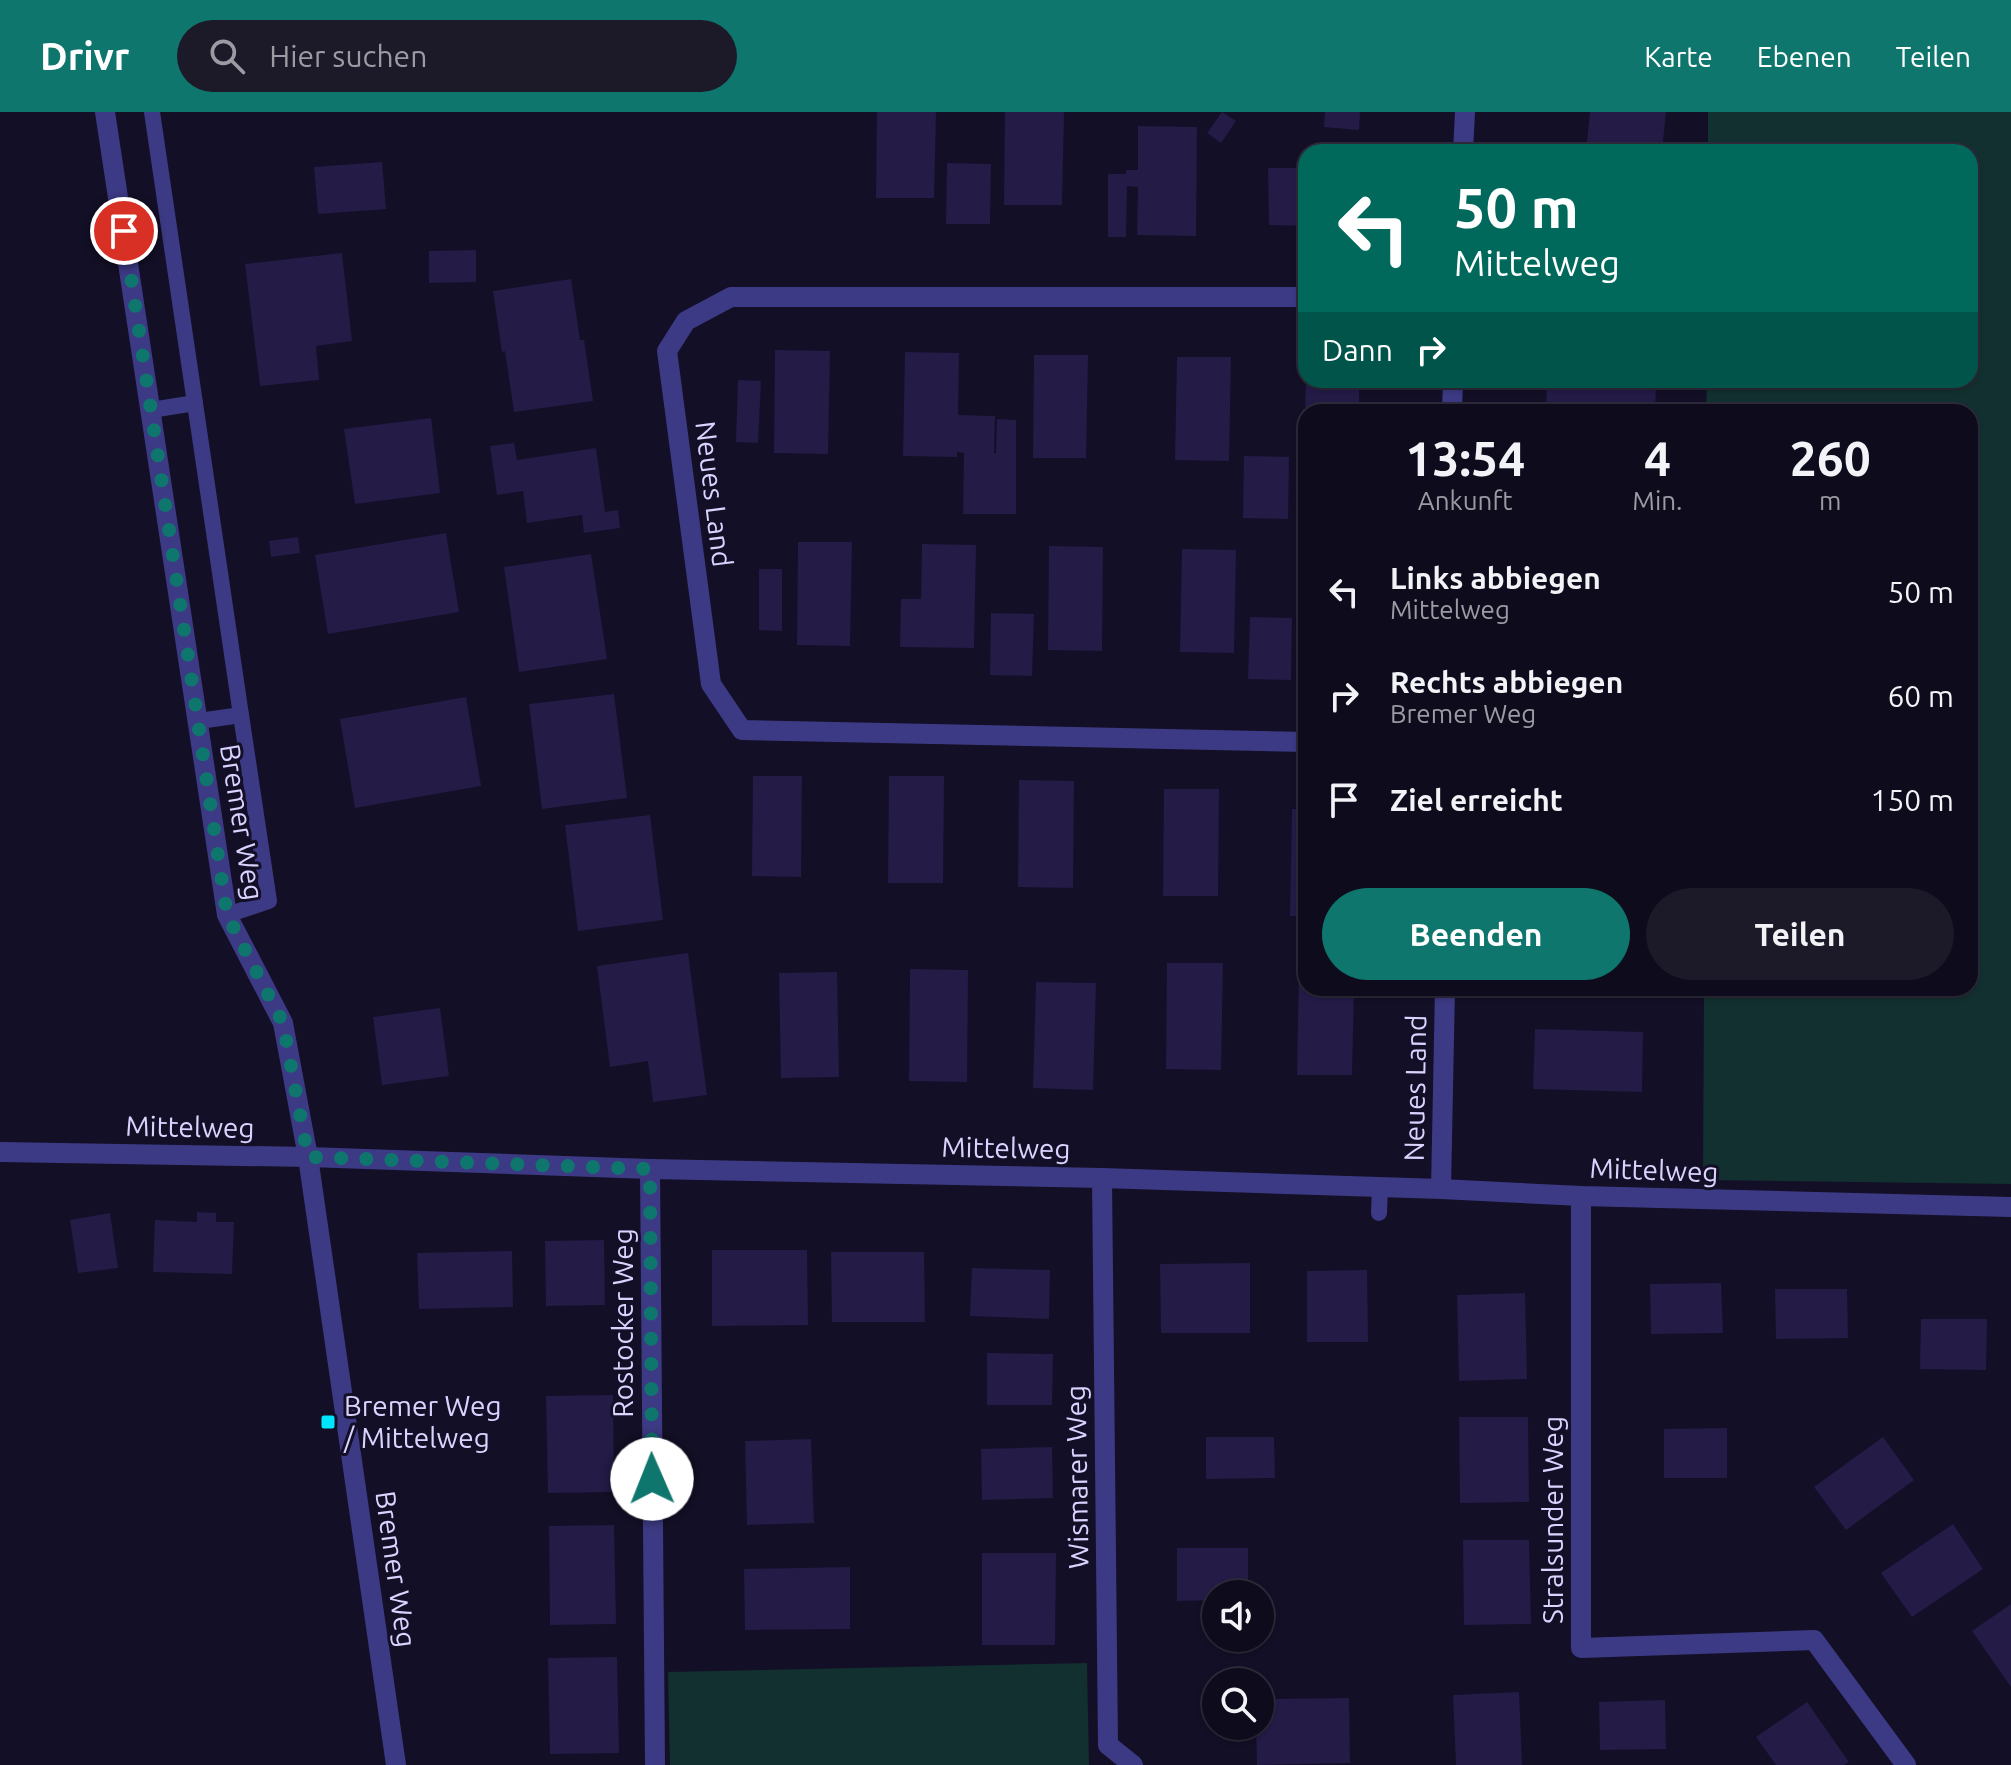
<!DOCTYPE html>
<html lang="de">
<style>
body{margin:0;font-family:Ubuntu,sans-serif;background:#1c1929;color:#f1f3f6;height:100vh;display:flex;flex-direction:column;font-size:30px;white-space:nowrap}
*{box-sizing:border-box;margin:0}
p{font-size:26px;color:#9b9ba3}
.icon{flex:none;width:44px;height:44px;fill:none;stroke:currentColor;stroke-width:2;stroke-linecap:round;stroke-linejoin:round}
.map{position:relative;flex:1;overflow:hidden}
.side{position:absolute;left:1298px;top:292px;width:680px;height:592px;display:flex;flex-direction:column;background:#0e0b1c;border-radius:24px;box-shadow:0 2px 6px #0004,0 0 0 2px #2e2b3b}
.side>*{flex:none}
.top-card{position:absolute;left:1298px;top:32px;width:680px;height:244px;border-radius:24px;box-shadow:0 2px 6px #0004,0 0 0 2px #2e2b3b;background:#00695c;color:#fff;overflow:hidden}
.tools{position:absolute;left:1202px;top:1468px;display:grid;gap:16px}
.tools a{display:grid;place-items:center;width:72px;height:72px;border-radius:50%;background:#0e0b1c;box-shadow:0 2px 6px #0004,0 0 0 2px #2e2b3b;font-size:40px}
.pin{position:absolute;display:grid;place-items:center;width:68px;height:68px;color:#fff;margin:-34px;border:4px solid #fff;border-radius:50%;box-shadow:0 2px 8px #0007}
.me{position:absolute;width:88px;margin:-44px;rotate:359deg;stroke-linejoin:round;filter:drop-shadow(0 0 6px #0008)}
.turn{display:flex;align-items:center;gap:28px;height:168px;padding:0 24px;font-size:36px}
.turn .icon{width:104px;height:104px;stroke-width:2.5}
.turn b{display:block;font-size:56px;line-height:68px}
.then{display:flex;align-items:center;height:76px;padding:0 24px;background:#0003;gap:16px;font-size:30px}
.eta{display:flex;justify-content:space-evenly;align-items:center;height:136px;text-align:center}
.eta b{font-size:48px;font-weight:700;line-height:56px}
.cta{display:flex;gap:16px;margin-top:auto;padding:16px 24px}
.cta a{flex:1;height:92px;border-radius:48px;background:#0f766e;color:#fff;font-size:32px;font-weight:700;line-height:92px;text-align:center}
.cta a+a{background:#1c1929;color:#f1f3f6}
ul{padding:0;list-style:none}
li{display:flex;align-items:center;gap:24px;height:104px;padding:0 24px}
li div{flex:1}
li b{display:block;font-size:30px}
li em{font-style:normal}
header{display:flex;align-items:center;gap:48px;box-sizing:border-box;height:112px;padding:0 40px;background:#0f766e;color:#fff}
header strong{font-size:38px}
nav{display:flex;gap:44px;margin-inline-start:auto;font-size:28px}
.search{width:560px;height:72px;background:#1c1929;display:flex;align-items:center;gap:20px;box-sizing:border-box;padding:0 28px;border-radius:44px;color:#9b9ba3;font-size:30px}
.map>svg:first-child{display:block}
.green{fill:#12302f}
.building{fill:#241b47}
.lines{fill:none;stroke-linecap:round;stroke-linejoin:round}
.lane{stroke:#3d3a85;stroke-width:16}
.street{stroke:#3d3a85;stroke-width:20}
.route{stroke:#0f766e;stroke-width:14;stroke-dasharray:0 25.2}
.poi-dot{fill:#00e5ff;stroke:#130f26;stroke-width:3}
.labels{text-anchor:middle;stroke-width:6;stroke-linejoin:round;paint-order:stroke}
.street-label{font-size:28px;fill:#d9d4ff;stroke:#130f26}
.poi-label{font-size:28px;fill:#d9d4ff;stroke:#130f26;text-anchor:start}
</style>
<header>
<strong>Drivr</strong>
<div class="search"><svg class="icon" aria-label="search" viewBox="0 0 24 24"><circle cx="10" cy="10" r="6"/><path d="M15 15l6 6"/></svg>Hier suchen</div>
<nav><a>Karte</a><a>Ebenen</a><a>Teilen</a></nav>
</header>
<div class="map">
<svg width="2011" height="1653" viewBox="0 0 2011 1653">
<rect width="100%" height="100%" fill="#130f26"/>
<g class="green">
<path d="M 1708,0 L 2011,0 L 2011,1072 L 1703,1068 L 1704,876 L 1970,876 L 1970,300 L 1706,300 L 1707,268 L 1970,268 L 1970,40 L 1708,40 Z"/>
<path d="M 1087,1551 L 1089,1653 L 670,1653 L 668,1560 Z"/>
</g>
<g class="building">
<path d="M 877,0 L 936,0 L 934,86 L 876,86 Z"/>
<path d="M 1005,0 L 1064,0 L 1062,93 L 1004,93 Z"/>
<path d="M 1222,0 L 1236,9 L 1221,31 L 1207,21 Z"/>
<path d="M 1325,0 L 1360,0 L 1359,18 L 1324,15 Z"/>
<path d="M 1590,0 L 1666,0 L 1662,40 L 1586,40 Z"/>
<path d="M 1138,14 L 1197,15 L 1196,124 L 1137,123 L 1138,75 L 1127,74 L 1126,125 L 1108,125 L 1108,62 L 1126,62 L 1126,58 L 1138,58 Z"/>
<path d="M 382,50 L 386,97 L 318,102 L 314,55 Z"/>
<path d="M 947,51 L 991,52 L 990,112 L 946,112 Z"/>
<path d="M 1268,56 L 1306,56 L 1306,114 L 1269,113 Z"/>
<path d="M 476,138 L 476,170 L 429,171 L 429,139 Z"/>
<path d="M 342,141 L 352,229 L 316,234 L 319,268 L 260,274 L 245,152 Z"/>
<path d="M 571,167 L 580,228 L 584,228 L 593,289 L 514,300 L 505,239 L 502,240 L 493,179 Z"/>
<path d="M 775,238 L 830,239 L 828,342 L 774,341 Z"/>
<path d="M 905,240 L 959,241 L 958,303 L 995,304 L 994,341 L 996,341 L 997,307 L 1016,308 L 1016,402 L 963,402 L 964,341 L 957,340 L 957,345 L 903,344 Z"/>
<path d="M 1034,243 L 1088,243 L 1086,346 L 1033,346 Z"/>
<path d="M 1177,245 L 1231,245 L 1229,349 L 1175,348 Z"/>
<path d="M 738,268 L 761,269 L 758,331 L 736,330 Z"/>
<path d="M 1306,268 L 1359,268 L 1359,300 L 1305,300 Z"/>
<path d="M 1547,268 L 1656,268 L 1655,300 L 1546,300 Z"/>
<path d="M 431,306 L 440,381 L 355,392 L 344,317 Z"/>
<path d="M 514,331 L 517,348 L 596,336 L 605,400 L 618,398 L 620,416 L 584,421 L 582,403 L 527,411 L 523,379 L 497,383 L 490,334 Z"/>
<path d="M 1244,344 L 1289,345 L 1288,407 L 1243,406 Z"/>
<path d="M 446,421 L 459,500 L 328,522 L 315,443 Z"/>
<path d="M 298,425 L 300,441 L 271,445 L 269,429 Z"/>
<path d="M 798,430 L 852,430 L 850,534 L 797,533 Z"/>
<path d="M 922,432 L 976,433 L 974,536 L 900,535 L 901,487 L 921,487 Z"/>
<path d="M 1049,434 L 1103,435 L 1102,539 L 1048,538 Z"/>
<path d="M 1182,437 L 1236,438 L 1234,541 L 1180,540 Z"/>
<path d="M 591,442 L 607,547 L 519,560 L 504,455 Z"/>
<path d="M 759,457 L 782,457 L 782,519 L 759,518 Z"/>
<path d="M 991,501 L 1034,502 L 1032,564 L 990,563 Z"/>
<path d="M 1250,505 L 1292,506 L 1291,568 L 1248,567 Z"/>
<path d="M 614,582 L 627,686 L 542,697 L 529,592 Z"/>
<path d="M 466,585 L 481,674 L 355,696 L 340,607 Z"/>
<path d="M 753,664 L 802,664 L 801,765 L 752,764 Z"/>
<path d="M 889,664 L 944,664 L 943,771 L 888,771 Z"/>
<path d="M 1019,668 L 1074,669 L 1073,776 L 1018,775 Z"/>
<path d="M 1164,677 L 1219,677 L 1218,784 L 1163,784 Z"/>
<path d="M 1292,697 L 1306,697 L 1306,804 L 1290,804 Z"/>
<path d="M 650,703 L 663,808 L 578,819 L 565,713 Z"/>
<path d="M 688,841 L 707,983 L 653,990 L 648,949 L 610,955 L 597,854 Z"/>
<path d="M 1167,851 L 1223,851 L 1221,958 L 1166,957 Z"/>
<path d="M 1299,856 L 1306,856 L 1306,876 L 1354,876 L 1352,963 L 1297,963 Z"/>
<path d="M 910,857 L 968,858 L 967,970 L 909,969 Z"/>
<path d="M 837,860 L 839,965 L 781,966 L 779,861 Z"/>
<path d="M 1036,870 L 1096,871 L 1093,978 L 1033,976 Z"/>
<path d="M 440,896 L 449,964 L 382,973 L 373,905 Z"/>
<path d="M 1535,917 L 1643,920 L 1642,980 L 1533,977 Z"/>
<path d="M 197,1100 L 216,1101 L 216,1110 L 234,1110 L 232,1162 L 153,1160 L 155,1108 L 197,1110 Z"/>
<path d="M 110,1101 L 118,1156 L 78,1161 L 70,1108 Z"/>
<path d="M 604,1128 L 605,1193 L 546,1194 L 545,1129 Z"/>
<path d="M 712,1138 L 807,1138 L 808,1213 L 712,1214 Z"/>
<path d="M 512,1139 L 513,1195 L 419,1197 L 417,1141 Z"/>
<path d="M 831,1140 L 924,1140 L 925,1210 L 832,1210 Z"/>
<path d="M 1250,1151 L 1250,1221 L 1161,1221 L 1160,1152 Z"/>
<path d="M 972,1156 L 1050,1158 L 1049,1207 L 970,1204 Z"/>
<path d="M 1367,1158 L 1368,1230 L 1307,1230 L 1307,1159 Z"/>
<path d="M 1721,1171 L 1723,1221 L 1651,1222 L 1650,1172 Z"/>
<path d="M 1775,1177 L 1847,1177 L 1848,1226 L 1776,1227 Z"/>
<path d="M 1525,1181 L 1527,1267 L 1459,1269 L 1457,1183 Z"/>
<path d="M 1921,1207 L 1987,1207 L 1986,1258 L 1920,1257 Z"/>
<path d="M 987,1241 L 1053,1242 L 1052,1293 L 987,1293 Z"/>
<path d="M 613,1283 L 614,1380 L 548,1381 L 546,1284 Z"/>
<path d="M 1459,1305 L 1528,1305 L 1529,1390 L 1460,1391 Z"/>
<path d="M 1727,1316 L 1727,1366 L 1664,1366 L 1664,1317 Z"/>
<path d="M 1206,1325 L 1274,1325 L 1275,1366 L 1206,1367 Z"/>
<path d="M 1883,1325 L 1914,1368 L 1846,1418 L 1814,1375 Z"/>
<path d="M 811,1327 L 814,1411 L 747,1413 L 745,1329 Z"/>
<path d="M 1052,1335 L 1053,1386 L 982,1388 L 981,1337 Z"/>
<path d="M 1953,1412 L 1983,1457 L 1912,1505 L 1881,1461 Z"/>
<path d="M 614,1413 L 616,1512 L 550,1513 L 549,1414 Z"/>
<path d="M 1463,1428 L 1529,1428 L 1531,1512 L 1464,1513 Z"/>
<path d="M 1177,1436 L 1248,1436 L 1248,1482 L 1216,1482 L 1216,1488 L 1177,1489 Z"/>
<path d="M 982,1441 L 1056,1441 L 1055,1533 L 982,1533 Z"/>
<path d="M 850,1455 L 850,1517 L 745,1518 L 744,1457 Z"/>
<path d="M 2011,1492 L 2011,1575 L 1972,1519 Z"/>
<path d="M 617,1545 L 619,1641 L 550,1642 L 548,1546 Z"/>
<path d="M 1519,1580 L 1522,1653 L 1456,1653 L 1453,1583 Z"/>
<path d="M 1349,1586 L 1350,1651 L 1257,1653 L 1256,1614 L 1260,1614 L 1260,1587 Z"/>
<path d="M 1665,1588 L 1666,1637 L 1600,1638 L 1599,1590 Z"/>
<path d="M 1807,1590 L 1849,1650 L 1844,1653 L 1776,1653 L 1756,1625 Z"/>
</g>
<g class="lines">
<g class="lane">
<path d="M 152,0 L 241,603 L 199,609"/>
<path d="M 151,298 L 195,291"/>
<path d="M 227,803 L 269,789 L 241,603"/>
<path d="M 1379,1101 L 1380,1075"/>
</g>
<g class="street">
<path d="M 105,0 L 227,803 L 283,911 L 308,1045 L 396,1653"/>
<path d="M 1463,40 L 1465,0"/>
<path d="M 1306,185 L 731,185 L 686,209 L 667,239 L 711,572 L 742,618 L 1306,630"/>
<path d="M 1452,300 L 1453,268"/>
<path d="M 0,1040 L 308,1045 L 650,1057 L 1102,1066 L 1441,1077 L 1581,1084 L 2011,1095"/>
<path d="M 650,1057 L 655,1653"/>
<path d="M 1102,1066 L 1108,1633 L 1133,1653"/>
<path d="M 1441,1077 L 1445,876"/>
<path d="M 1581,1084 L 1581,1536 L 1814,1528 L 1906,1653"/>
</g>
</g>
<g class="lines">
<path class="route" d="M 124,119 L 227,803 L 283,911 L 308,1045 L 650,1057 L 652,1367"/>
</g>
<rect class="poi-dot" x="320" y="1302" width="16" height="16" rx="4"/>
<g class="labels">
<g class="street-label">
<text transform="translate(714 382) rotate(83)" y="10">Neues Land</text>
<text transform="translate(242 710) rotate(81)" y="10">Bremer Weg</text>
<text transform="translate(1415 976) rotate(-89)" y="10">Neues Land</text>
<text transform="translate(190 1015) rotate(1)" y="10">Mittelweg</text>
<text transform="translate(1006 1036) rotate(1)" y="10">Mittelweg</text>
<text transform="translate(1654 1058) rotate(2)" y="10">Mittelweg</text>
<text transform="translate(623 1211) rotate(-90)" y="10">Rostocker Weg</text>
<text transform="translate(1077 1365) rotate(-91)" y="10">Wismarer Weg</text>
<text transform="translate(1553 1408) rotate(-90)" y="10">Stralsunder Weg</text>
<text transform="translate(396 1457) rotate(82)" y="10">Bremer Weg</text>
</g>
<g class="poi-label">
<text x="344" y="1304">Bremer Weg<tspan x="344" dy="32">/ Mittelweg</tspan></text>
</g>
</g>
</svg>
<div class="tools">
<a><svg class="icon" aria-label="sound" viewBox="0 0 24 24"><path d="M4 9h4l5-4v14l-5-4H4zM17 9q2 3 0 6"/></svg></a>
<a><svg class="icon" aria-label="search" viewBox="0 0 24 24"><circle cx="10" cy="10" r="6"/><path d="M15 15l6 6"/></svg></a>
</div>
<div class="pin" style="left:124px;top:119px;background:#d93025"><svg class="icon" aria-label="arrive" viewBox="0 0 24 24"><path d="M6 21V4h12l-3 4 3 4H6"/></svg></div>
<svg class="me" style="left:652px;top:1367px" viewBox="-20 -20 40 40"><circle r="19" fill="#fff"/><path d="M0-13L10 11 0 6-10 11z" fill="#0f766e"/></svg>
<div class="top-card">
<div class="turn"><svg class="icon" aria-label="left" viewBox="0 0 24 24"><path d="M17 20v-9H6M10 6l-5 5 5 5"/></svg><div><b>50 m</b>Mittelweg</div></div>
<div class="then">Dann<svg class="icon" aria-label="right" viewBox="0 0 24 24"><path d="M7 20v-9h11M14 6l5 5-5 5"/></svg></div>
</div>
<section class="side">
<div class="eta">
<div><b>13:54</b><p>Ankunft</p></div>
<div><b>4</b><p>Min.</p></div>
<div><b>260</b><p>m</p></div>
</div>
<ul>
<li><svg class="icon" aria-label="left" viewBox="0 0 24 24"><path d="M17 20v-9H6M10 6l-5 5 5 5"/></svg><div><b>Links abbiegen</b><p>Mittelweg</p></div><em>50 m</em></li>
<li><svg class="icon" aria-label="right" viewBox="0 0 24 24"><path d="M7 20v-9h11M14 6l5 5-5 5"/></svg><div><b>Rechts abbiegen</b><p>Bremer Weg</p></div><em>60 m</em></li>
<li><svg class="icon" aria-label="arrive" viewBox="0 0 24 24"><path d="M6 21V4h12l-3 4 3 4H6"/></svg><div><b>Ziel erreicht</b></div><em>150 m</em></li>
</ul>
<div class="cta"><a>Beenden</a><a>Teilen</a></div>
</section>
</div>
